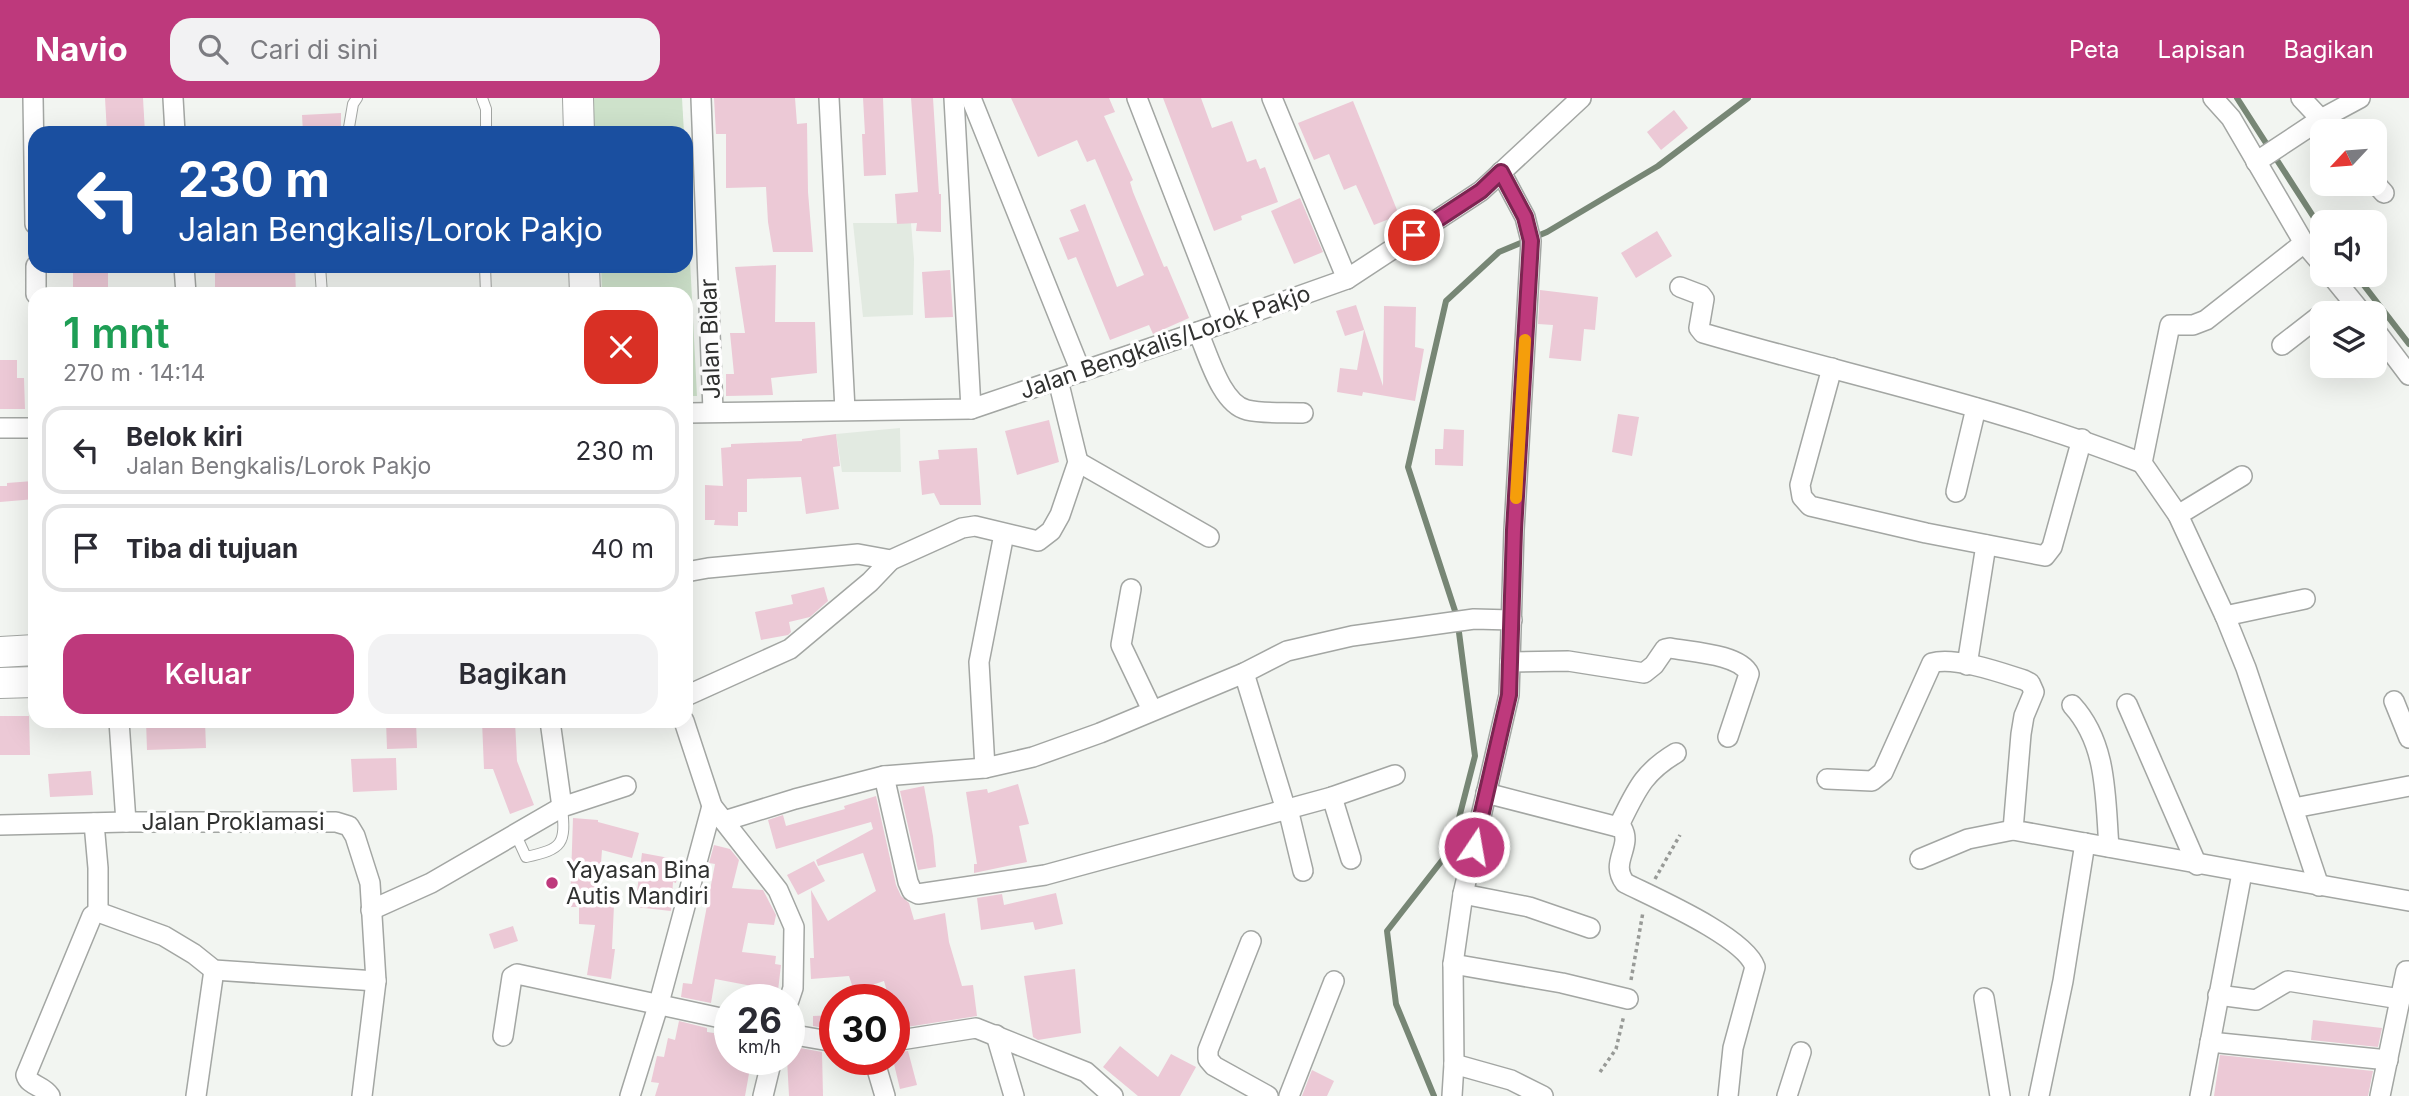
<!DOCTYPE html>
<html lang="id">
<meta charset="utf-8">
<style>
body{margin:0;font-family:Inter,sans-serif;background:#f2f2f3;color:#2b2b33;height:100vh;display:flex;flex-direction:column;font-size:26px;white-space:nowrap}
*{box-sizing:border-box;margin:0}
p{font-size:23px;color:#7c7c81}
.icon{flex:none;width:38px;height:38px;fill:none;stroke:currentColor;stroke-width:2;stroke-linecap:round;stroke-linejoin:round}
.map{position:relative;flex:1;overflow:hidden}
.sheet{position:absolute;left:28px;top:189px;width:665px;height:441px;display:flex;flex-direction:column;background:#fff;border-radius:21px;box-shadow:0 7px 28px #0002}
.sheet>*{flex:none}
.banner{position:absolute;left:28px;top:28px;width:665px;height:147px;border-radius:21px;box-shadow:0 7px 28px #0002;background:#1a4fa0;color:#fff;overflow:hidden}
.needle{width:46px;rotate:244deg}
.tools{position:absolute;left:2310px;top:21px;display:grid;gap:14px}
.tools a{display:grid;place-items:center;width:77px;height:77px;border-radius:14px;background:#fff;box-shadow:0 7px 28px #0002;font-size:35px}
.speed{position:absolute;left:714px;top:886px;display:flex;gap:14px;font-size:35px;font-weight:700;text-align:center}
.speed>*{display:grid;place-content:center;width:91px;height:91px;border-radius:50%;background:#fff;box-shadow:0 7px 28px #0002;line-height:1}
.speed small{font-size:18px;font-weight:400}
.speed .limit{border:10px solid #d22;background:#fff;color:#111}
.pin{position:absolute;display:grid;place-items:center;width:60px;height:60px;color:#fff;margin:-30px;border:4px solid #fff;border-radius:50%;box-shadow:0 2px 7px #0007}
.me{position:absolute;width:77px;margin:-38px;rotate:12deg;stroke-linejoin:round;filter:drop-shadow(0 0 5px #0008)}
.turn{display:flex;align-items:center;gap:24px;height:147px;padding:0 35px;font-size:32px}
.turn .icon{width:91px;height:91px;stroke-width:2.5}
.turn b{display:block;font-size:49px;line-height:60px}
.round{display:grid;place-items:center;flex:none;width:74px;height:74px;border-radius:21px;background:#f2f2f3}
.summary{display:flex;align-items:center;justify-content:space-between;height:119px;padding:0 35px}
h1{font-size:42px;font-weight:600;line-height:52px;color:#1e9e55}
.button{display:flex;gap:14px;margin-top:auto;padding:14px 35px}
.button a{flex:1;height:80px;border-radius:21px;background:#be397c;color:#fff;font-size:28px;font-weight:600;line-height:80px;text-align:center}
.button a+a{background:#f2f2f3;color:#2b2b33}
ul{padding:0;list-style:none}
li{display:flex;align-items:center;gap:21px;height:88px;margin:0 14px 10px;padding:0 21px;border:4px solid #e1e1e2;border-radius:21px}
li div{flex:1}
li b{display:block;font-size:26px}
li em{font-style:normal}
header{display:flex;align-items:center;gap:42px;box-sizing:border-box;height:98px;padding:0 35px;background:#be397c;color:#fff}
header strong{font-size:33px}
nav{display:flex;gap:38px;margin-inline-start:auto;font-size:24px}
.search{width:490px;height:63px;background:#f2f2f3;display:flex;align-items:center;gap:18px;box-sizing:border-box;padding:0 24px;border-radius:21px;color:#7c7c81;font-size:26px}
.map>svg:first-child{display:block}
.built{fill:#e2eae1}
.green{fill:#cee2cb}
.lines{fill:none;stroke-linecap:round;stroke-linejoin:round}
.stream{stroke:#778675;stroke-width:6}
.building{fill:#ecc9d6}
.service-casing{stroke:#a3a6a3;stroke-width:12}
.minor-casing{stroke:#a3a6a3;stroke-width:22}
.primary-casing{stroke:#a3a6a3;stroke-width:32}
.path{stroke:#989a97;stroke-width:3.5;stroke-dasharray:3.5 3.5;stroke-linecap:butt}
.service{stroke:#fff;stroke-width:10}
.minor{stroke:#fff;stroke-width:19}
.primary{stroke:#fff;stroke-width:30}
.route-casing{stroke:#7c2551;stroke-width:18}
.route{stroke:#be397c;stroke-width:12}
.slow{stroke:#f59e0b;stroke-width:12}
.poi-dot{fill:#be397c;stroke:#fff;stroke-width:2.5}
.labels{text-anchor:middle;stroke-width:7;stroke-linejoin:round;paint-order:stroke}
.street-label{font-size:23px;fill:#303130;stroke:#fff}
.poi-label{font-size:23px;fill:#303130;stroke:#fff;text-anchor:start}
</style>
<header>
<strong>Navio</strong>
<div class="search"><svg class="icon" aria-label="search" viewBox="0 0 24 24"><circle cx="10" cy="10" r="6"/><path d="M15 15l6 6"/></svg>Cari di sini</div>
<nav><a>Peta</a><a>Lapisan</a><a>Bagikan</a></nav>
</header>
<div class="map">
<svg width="2409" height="998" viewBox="0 0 2409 998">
<rect width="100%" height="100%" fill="#f2f5f1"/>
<g class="built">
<path d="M 853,125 L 911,125 L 914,161 L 913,217 L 863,219 Z"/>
<path d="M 900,330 L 901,374 L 842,374 L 836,336 Z"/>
</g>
<g class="green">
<path d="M 593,0 L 682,0 L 684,35 L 594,35 Z"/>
<path d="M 686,84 L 697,298 L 686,298 L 686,196 L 602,196 L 601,168 L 686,168 Z"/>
</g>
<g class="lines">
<g class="stream">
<path d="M 2237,0 L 2322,132"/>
<path d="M 2356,177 L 2409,246"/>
<path d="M 1434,998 L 1396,906 L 1387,833 L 1451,751 L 1475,658 L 1457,519 L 1408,369 L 1446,203 L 1499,154 L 1547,134 L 1658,68 L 1748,0"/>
</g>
</g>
<g class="building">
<path d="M 105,0 L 143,0 L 145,35 L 107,35 Z"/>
<path d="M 714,0 L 795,0 L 797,26 L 807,25 L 808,94 L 813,154 L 773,154 L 768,124 L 766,89 L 726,90 L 726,36 L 716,36 Z"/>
<path d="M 863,0 L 883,0 L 886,77 L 864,78 L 862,36 L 865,36 Z"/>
<path d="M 911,0 L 933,0 L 939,96 L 941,96 L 941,134 L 916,133 L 917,125 L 897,126 L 895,96 L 918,94 Z"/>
<path d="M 1011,0 L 1109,0 L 1115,14 L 1104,18 L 1133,82 L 1130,84 L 1133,94 L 1164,169 L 1167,168 L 1189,220 L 1153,236 L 1149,227 L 1110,242 L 1076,159 L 1068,162 L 1059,140 L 1079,133 L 1070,112 L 1085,106 L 1117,189 L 1144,177 L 1095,61 L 1087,64 L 1077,42 L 1038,59 Z"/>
<path d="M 1163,0 L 1201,0 L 1212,30 L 1232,23 L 1247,64 L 1256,61 L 1260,71 L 1265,69 L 1278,104 L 1241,118 L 1242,122 L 1214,133 Z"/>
<path d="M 1353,3 L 1399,117 L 1374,127 L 1356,87 L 1344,92 L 1329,56 L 1314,62 L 1298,25 Z"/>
<path d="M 1674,12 L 1688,30 L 1661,52 L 1647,34 Z"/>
<path d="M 341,15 L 341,35 L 303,35 L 302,17 Z"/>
<path d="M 1300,100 L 1323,154 L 1294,166 L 1271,113 Z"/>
<path d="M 1657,133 L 1672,158 L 1636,180 L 1621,155 Z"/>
<path d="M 776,167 L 775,224 L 815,224 L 817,275 L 771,280 L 773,297 L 726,298 L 726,276 L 734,276 L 730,235 L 745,235 L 735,169 Z"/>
<rect x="73" y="168" width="35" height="28"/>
<path d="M 215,168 L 295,168 L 296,196 L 215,196 Z"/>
<path d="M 950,172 L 953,219 L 925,220 L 922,174 Z"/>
<path d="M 1540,192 L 1598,199 L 1595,232 L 1584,231 L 1581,263 L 1549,260 L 1553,227 L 1538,226 Z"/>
<path d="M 1356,207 L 1383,288 L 1384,208 L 1416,209 L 1415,249 L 1424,251 L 1415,303 L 1363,294 L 1362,298 L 1337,294 L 1340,270 L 1357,272 L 1364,232 L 1345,238 L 1336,213 Z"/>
<path d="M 0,262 L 17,262 L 17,280 L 24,280 L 25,311 L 0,311 Z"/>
<path d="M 1618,316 L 1639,319 L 1632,358 L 1612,354 Z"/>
<path d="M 1049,322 L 1059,364 L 1017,377 L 1005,333 Z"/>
<path d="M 1444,331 L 1464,332 L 1463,368 L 1435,367 L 1435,351 L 1443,351 Z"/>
<path d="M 836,336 L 840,368 L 833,369 L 839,411 L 806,416 L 801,379 L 747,381 L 747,414 L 738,414 L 738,428 L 714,427 L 715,422 L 705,422 L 705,387 L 723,388 L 721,350 L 731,349 L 731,346 L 802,343 L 802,341 Z"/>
<path d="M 977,350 L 981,407 L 940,407 L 934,395 L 922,397 L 919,363 L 939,361 L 938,352 Z"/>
<path d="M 33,383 L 35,383 L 35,401 L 0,404 L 0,388 L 7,388 L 7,385 Z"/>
<path d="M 824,489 L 828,503 L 810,519 L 789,524 L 791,534 L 788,537 L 761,542 L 755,514 L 793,506 L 791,497 Z"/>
<path d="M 0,618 L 29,618 L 30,657 L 0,657 Z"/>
<path d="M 146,623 L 205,623 L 206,650 L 147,652 Z"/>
<path d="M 386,623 L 416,623 L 417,650 L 387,651 Z"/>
<path d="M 482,623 L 515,623 L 517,663 L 534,707 L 510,716 L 493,671 L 484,671 Z"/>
<path d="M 396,660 L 397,692 L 353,694 L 351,661 Z"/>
<path d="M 91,673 L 93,697 L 50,699 L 48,676 Z"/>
<path d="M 1018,686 L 1029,726 L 1019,728 L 1027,764 L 974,775 L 974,766 L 977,766 L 966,694 L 987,691 L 988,695 Z"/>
<path d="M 924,688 L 933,738 L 936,769 L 918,772 L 900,693 Z"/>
<path d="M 876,698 L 896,787 L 901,798 L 909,805 L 914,822 L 945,815 L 949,844 L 962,888 L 973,887 L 977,918 L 894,931 L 894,896 L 888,897 L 884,883 L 854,893 L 849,878 L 811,881 L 810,860 L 814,860 L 811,792 L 828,823 L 876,793 L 863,755 L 818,768 L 816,762 L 873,731 L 871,724 L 776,751 L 768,722 L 783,717 L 786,728 L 845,711 L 844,708 Z"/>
<path d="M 573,720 L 598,722 L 598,724 L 639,735 L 632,760 L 602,752 L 598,806 L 614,807 L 612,851 L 615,851 L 611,881 L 587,877 L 595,827 L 579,826 L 579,809 L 570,809 Z"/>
<path d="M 714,747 L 730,751 L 739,762 L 732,790 L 763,792 L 776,817 L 774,827 L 748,825 L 742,854 L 776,858 L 775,866 L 781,867 L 777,901 L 751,900 L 752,888 L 715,881 L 711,905 L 681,899 L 683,885 L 692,886 L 715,766 L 709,765 Z"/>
<path d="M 642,755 L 680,762 L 676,785 L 673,784 L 671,813 L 635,809 Z"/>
<path d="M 814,763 L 825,783 L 798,797 L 787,777 Z"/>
<path d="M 1056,795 L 1063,826 L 1035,832 L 1033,824 L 981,832 L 977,800 L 1002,796 L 1004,807 Z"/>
<path d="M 513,828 L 518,843 L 494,851 L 489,836 Z"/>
<path d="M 1075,871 L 1081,935 L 1038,942 L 1033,939 L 1024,878 Z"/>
<path d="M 835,917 L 835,932 L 813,928 L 813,918 Z"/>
<path d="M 2313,922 L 2382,930 L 2378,949 L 2311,942 Z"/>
<path d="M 679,923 L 707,930 L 707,934 L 714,935 L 714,937 L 730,940 L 730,961 L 740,961 L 739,968 L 750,970 L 745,998 L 655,998 L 659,985 L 651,984 L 657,958 L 664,959 L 668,940 L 675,942 Z"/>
<path d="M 789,948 L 822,954 L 823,998 L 789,998 L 787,961 L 789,961 Z"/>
<path d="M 1120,948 L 1158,979 L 1171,956 L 1196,969 L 1180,998 L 1138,998 L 1103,969 Z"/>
<path d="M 908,953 L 917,987 L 900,991 L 894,966 L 894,955 Z"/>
<path d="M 2220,957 L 2373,973 L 2368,998 L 2214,998 Z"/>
<path d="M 1312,972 L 1334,983 L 1327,998 L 1302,998 Z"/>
</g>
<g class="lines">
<defs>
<g id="service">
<path d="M 482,0 L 486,11 L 486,35"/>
<path d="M 348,35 L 353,6 L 357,0"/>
<path d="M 320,168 L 322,196"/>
<path d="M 485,168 L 486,196"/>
<path d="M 515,735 L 526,759 C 563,751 566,746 562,709"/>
</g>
<g id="minor">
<path d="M 33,0 L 35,126"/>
<path d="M 173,0 L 175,35"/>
<path d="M 701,0 L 713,313"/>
<path d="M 829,0 L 845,312"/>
<path d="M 954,0 L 971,311"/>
<path d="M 971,0 L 1081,274"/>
<path d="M 1137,0 L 1224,225"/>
<path d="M 1272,0 L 1347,181"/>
<path d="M 2213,0 L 2231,20 L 2304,145 L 2322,166"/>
<path d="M 2301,0 L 2332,33"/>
<path d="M 2256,64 L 2321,21 L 2360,0"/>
<path d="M 2375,85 L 2384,95"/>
<path d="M 2304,145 L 2206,222 L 2193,227 L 2170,227 L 2142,365 L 2178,417 L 2225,518 L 2246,570 L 2319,788"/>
<path d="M 36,168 L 36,196"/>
<path d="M 184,168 L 186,196"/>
<path d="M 2331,177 L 2362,215"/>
<path d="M 1680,189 L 1701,197 L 1704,201 L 1699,230 L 1703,235 C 1850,278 2000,309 2142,365"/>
<path d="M 2375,232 L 2409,277"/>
<path d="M 1198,234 C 1208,256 1221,306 1247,312 C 1264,316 1286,314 1303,315"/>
<path d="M 2282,247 L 2322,216"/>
<path d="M 1832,270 L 1800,387 L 1802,399 L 1810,408 L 1926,435 L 2045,458 L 2052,449 L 2082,341"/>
<path d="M 686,315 L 971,311 L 1198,234 L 1347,181 L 1481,93 L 1581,0"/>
<path d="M 0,330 L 35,330"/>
<path d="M 1078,364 L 1209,439"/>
<path d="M 1956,394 L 1976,310"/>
<path d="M 2178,417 L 2242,378"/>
<path d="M 686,474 L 708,470 L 858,456 L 891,462 L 962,430 L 975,428 L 1038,443 L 1051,433 L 1060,417 L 1078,364 L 1058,282"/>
<path d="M 1131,491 L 1121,547 L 1152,612"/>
<path d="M 2225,518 L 2305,501"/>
<path d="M 1510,564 L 1568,563 L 1644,575 L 1654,567 L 1665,551 L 1670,550 C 1690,554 1740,556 1749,576 L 1728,639"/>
<path d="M 1967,567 L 1986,447"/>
<path d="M 1244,575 L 1286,712"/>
<path d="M 686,598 L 790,551 L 870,484 L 891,462"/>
<path d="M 2394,603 L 2409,640"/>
<path d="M 2127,606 L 2197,767"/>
<path d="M 2072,607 C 2108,646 2105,700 2109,749"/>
<path d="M 119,623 L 126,724"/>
<path d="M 684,623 L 712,708 L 778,792 L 794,829 L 793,890 L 789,902"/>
<path d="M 985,670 L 979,564 L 1004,436"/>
<path d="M 884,678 L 908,784 L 912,793 L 918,796 L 1045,777 L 1332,699 L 1395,677"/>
<path d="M 1827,681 L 1872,683 L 1883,674 L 1932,565 C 1954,558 2002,575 2024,582 L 2030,585 L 2034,594 L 2024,618 L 2021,636 L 2013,732 L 2085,745"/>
<path d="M 1486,695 L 1622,730 C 1633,749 1609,764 1625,785 C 1655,800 1745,839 1755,869 L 1733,950 L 1728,998"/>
<path d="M 1332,699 L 1351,761"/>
<path d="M 562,709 L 626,688"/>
<path d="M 2294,710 L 2409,688"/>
<path d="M 1288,711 L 1303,773"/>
<path d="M 724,723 L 795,701 L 884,678 L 985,670 L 1033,659 L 1100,635 L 1244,575 L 1287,553 L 1352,538 L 1474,521 L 1512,522"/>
<path d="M 94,725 L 98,770 L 98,814"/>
<path d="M 0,727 L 126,724 L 336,724 L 349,728 L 355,738 L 370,785 L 376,883 L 362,998"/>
<path d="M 1618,729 C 1636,694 1641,676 1676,655"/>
<path d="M 1920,761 L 1968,741 L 2013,732"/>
<path d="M 1463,796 L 1529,809 L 1590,830"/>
<path d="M 371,812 L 431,785 L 562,709 L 550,623"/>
<path d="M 1251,843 L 1208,952 L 1208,961 L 1214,968 L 1268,998"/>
<path d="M 1453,866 L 1562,885 L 1628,901"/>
<path d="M 2218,897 L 2256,902 L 2288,883 L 2400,901"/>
<path d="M 1984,900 L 2000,998"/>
<path d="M 789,936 L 835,944"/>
<path d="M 996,937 L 1014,998"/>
<path d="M 503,938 L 512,879 L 517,876 L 730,922"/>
<path d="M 894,943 L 976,930 L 1086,974 L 1113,998"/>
<path d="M 2210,944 L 2388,962"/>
<path d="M 874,961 L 885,998"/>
<path d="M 1454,966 L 1511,982 L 1543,998"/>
<path d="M 50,998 C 43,987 29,988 26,977 L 92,818 L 98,814 L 164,838 L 194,856 L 214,872 L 376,883"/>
<path d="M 196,998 L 214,872"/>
<path d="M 630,998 L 659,905 L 712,708"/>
<path d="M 763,998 L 772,961"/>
<path d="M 1289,998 L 1334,883"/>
<path d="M 1452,998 L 1454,966 L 1453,866 L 1463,796 L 1509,597 L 1514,432 L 1531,143 L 1525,119 L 1501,74"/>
<path d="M 1787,998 L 1801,954"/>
<path d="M 2039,998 L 2063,883 L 2085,745 L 2409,803"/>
<path d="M 2200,998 L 2242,775"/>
<path d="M 2380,998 L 2406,873 L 2409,873"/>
</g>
<g id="primary">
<path d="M 578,0 L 579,35"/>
<path d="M 584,168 L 585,196"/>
<path d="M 0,554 L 35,552"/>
<path d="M 0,585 L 35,584"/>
</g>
</defs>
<use href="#service" class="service-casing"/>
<use href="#minor" class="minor-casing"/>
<use href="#primary" class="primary-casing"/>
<g class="path">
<path d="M 1655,781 L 1680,737"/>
<path d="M 1631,882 L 1643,814"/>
<path d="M 1600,974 L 1616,951 L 1624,917"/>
</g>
<use href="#service" class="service"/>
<use href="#minor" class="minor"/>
<use href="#primary" class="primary"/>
</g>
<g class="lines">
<defs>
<path id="route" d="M 1414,137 L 1481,93 L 1501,74 L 1525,119 L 1531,143 L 1514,432 L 1509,597 L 1474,749"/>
</defs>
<use href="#route" class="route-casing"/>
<use href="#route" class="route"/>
<path class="slow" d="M 1516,400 L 1525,242"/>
</g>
<circle class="poi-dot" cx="552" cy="785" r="7"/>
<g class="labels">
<g class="street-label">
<text transform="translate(710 241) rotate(-92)" y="8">Jalan Bidar</text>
<text transform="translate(1165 244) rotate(-19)" y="8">Jalan Bengkalis/Lorok Pakjo</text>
<text x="233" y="732">Jalan Proklamasi</text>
</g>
<g class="poi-label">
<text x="566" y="780">Yayasan Bina<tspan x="566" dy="26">Autis Mandiri</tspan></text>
</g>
</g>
</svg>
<div class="tools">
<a><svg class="needle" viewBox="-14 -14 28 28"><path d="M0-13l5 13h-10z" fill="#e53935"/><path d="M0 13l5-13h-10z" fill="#7c7c81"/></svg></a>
<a><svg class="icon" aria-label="sound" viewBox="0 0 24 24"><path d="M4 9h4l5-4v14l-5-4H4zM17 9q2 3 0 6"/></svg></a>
<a><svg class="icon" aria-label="layers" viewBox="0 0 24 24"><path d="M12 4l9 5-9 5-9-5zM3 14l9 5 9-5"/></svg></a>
</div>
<div class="speed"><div>26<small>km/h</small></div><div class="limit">30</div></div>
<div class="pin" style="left:1414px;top:137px;background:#d93025"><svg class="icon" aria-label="arrive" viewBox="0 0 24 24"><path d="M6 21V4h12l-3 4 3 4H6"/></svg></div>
<svg class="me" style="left:1474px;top:749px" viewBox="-20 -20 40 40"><circle r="17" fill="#be397c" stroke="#fff" stroke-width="3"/><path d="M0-11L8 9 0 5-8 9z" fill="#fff"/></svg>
<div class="banner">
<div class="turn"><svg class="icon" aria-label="left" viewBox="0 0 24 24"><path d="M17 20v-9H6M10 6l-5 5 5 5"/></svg><div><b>230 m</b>Jalan Bengkalis/Lorok Pakjo</div></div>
</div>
<section class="sheet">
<div class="summary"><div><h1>1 mnt</h1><p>270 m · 14:14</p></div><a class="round" style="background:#d93025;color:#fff"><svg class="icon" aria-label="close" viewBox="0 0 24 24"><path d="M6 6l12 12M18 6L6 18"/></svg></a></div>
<ul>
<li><svg class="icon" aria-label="left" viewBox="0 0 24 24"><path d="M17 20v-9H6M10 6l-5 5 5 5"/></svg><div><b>Belok kiri</b><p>Jalan Bengkalis/Lorok Pakjo</p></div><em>230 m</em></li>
<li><svg class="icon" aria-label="arrive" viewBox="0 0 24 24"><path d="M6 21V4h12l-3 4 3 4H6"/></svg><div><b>Tiba di tujuan</b></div><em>40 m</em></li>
</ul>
<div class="button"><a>Keluar</a><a>Bagikan</a></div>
</section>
</div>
